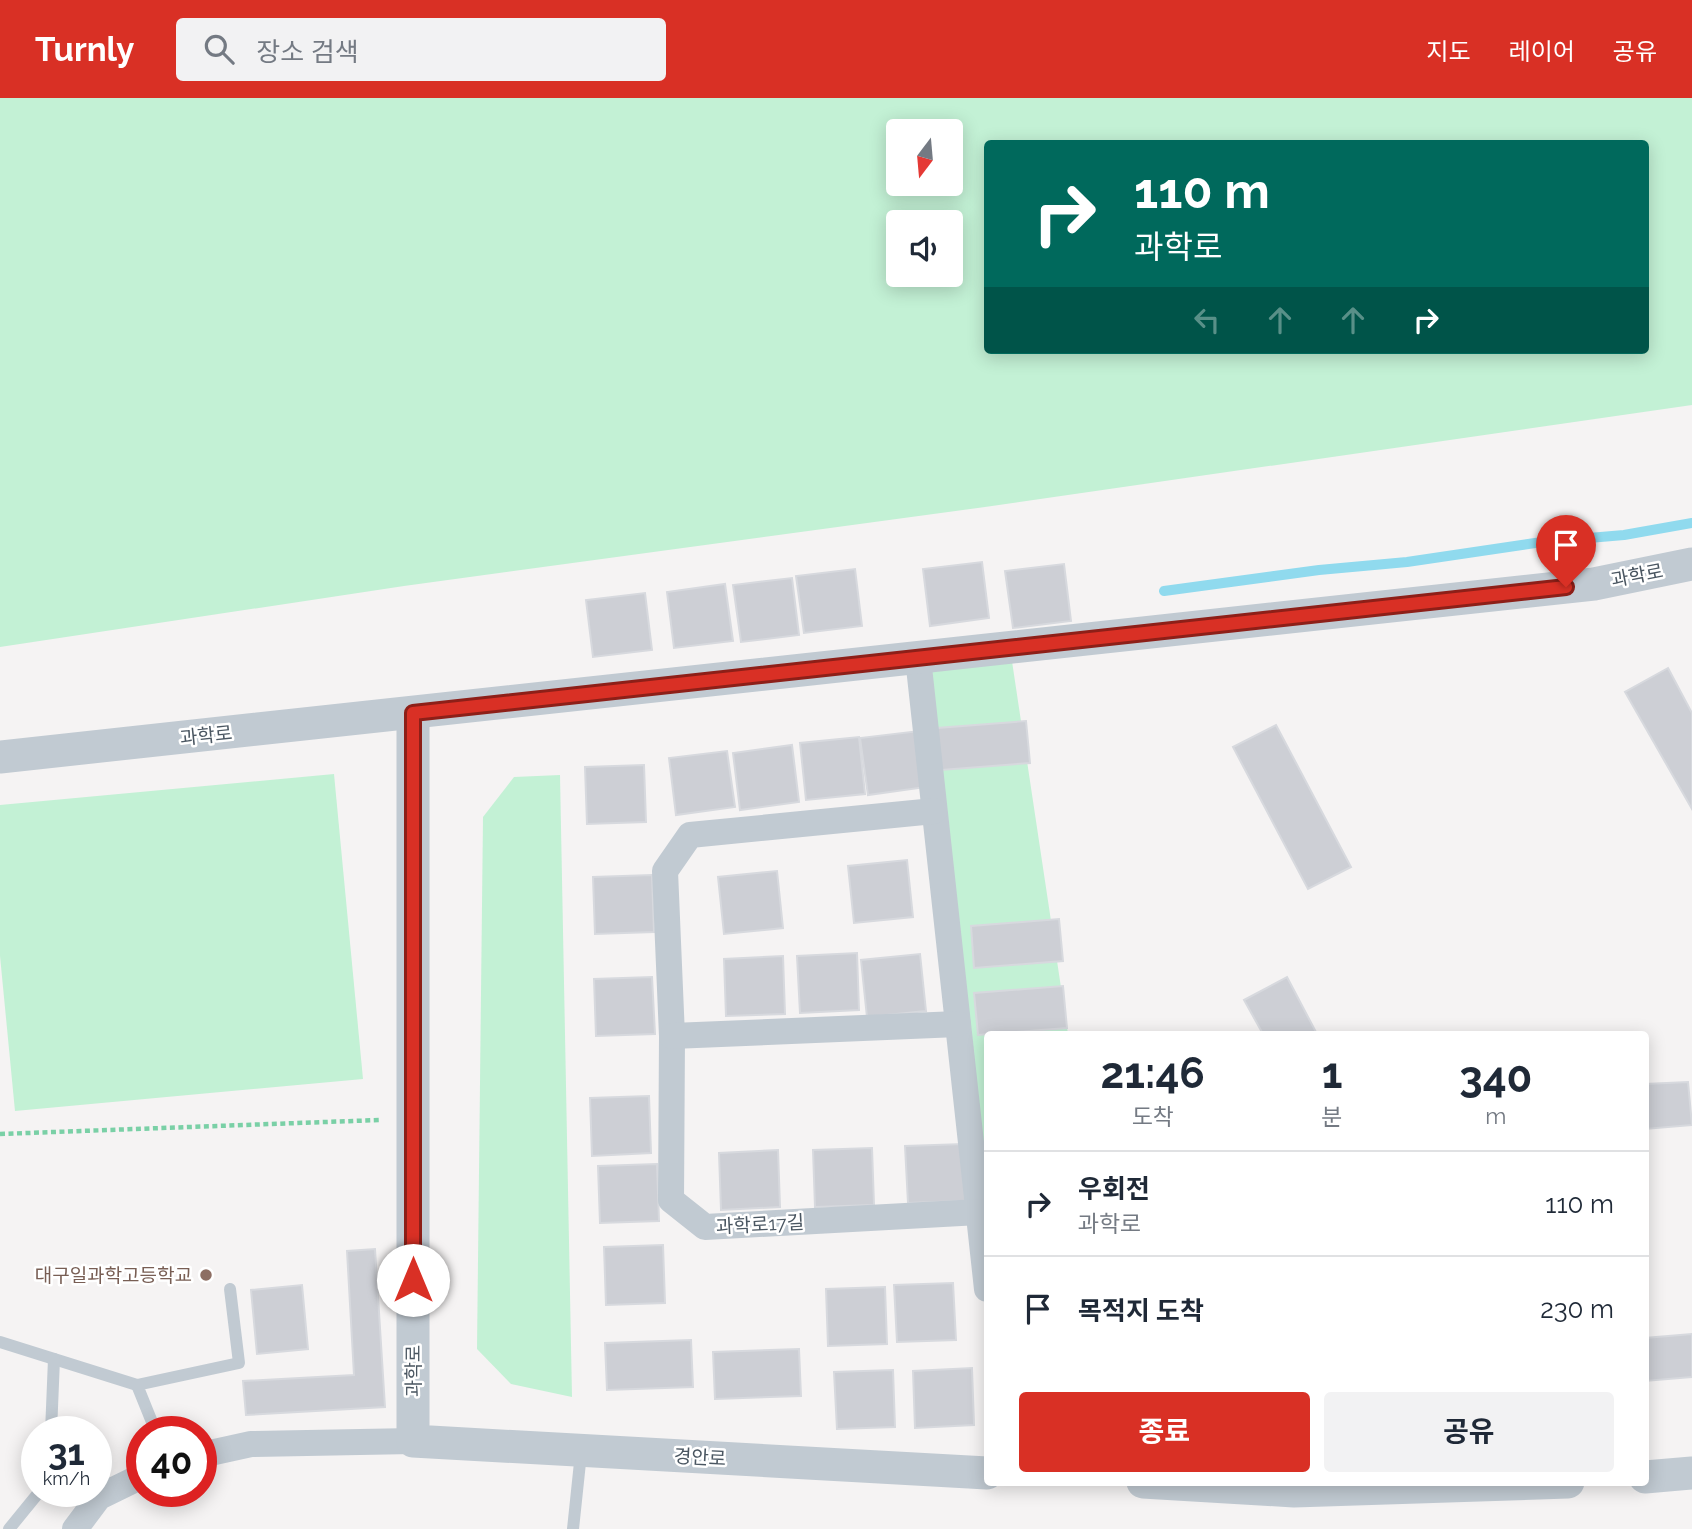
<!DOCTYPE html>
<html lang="ko">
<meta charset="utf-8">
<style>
body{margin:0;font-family:Raleway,"Noto Sans KR",sans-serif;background:#f2f2f3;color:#1f2937;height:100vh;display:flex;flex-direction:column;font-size:26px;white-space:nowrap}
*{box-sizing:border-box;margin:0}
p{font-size:23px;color:#747a83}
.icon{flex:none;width:38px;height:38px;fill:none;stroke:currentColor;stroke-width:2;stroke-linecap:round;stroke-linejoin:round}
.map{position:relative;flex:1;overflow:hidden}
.sheet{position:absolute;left:984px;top:933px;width:665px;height:455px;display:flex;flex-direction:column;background:#fff;border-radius:7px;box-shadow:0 4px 18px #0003}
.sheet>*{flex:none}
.guide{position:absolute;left:984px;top:42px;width:665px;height:214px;border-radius:7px;box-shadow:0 4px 18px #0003;background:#00695c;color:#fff;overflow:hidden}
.needle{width:46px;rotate:196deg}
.controls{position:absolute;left:886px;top:21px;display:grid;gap:14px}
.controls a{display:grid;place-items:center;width:77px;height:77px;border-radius:7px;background:#fff;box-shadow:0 4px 18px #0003;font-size:35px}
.speed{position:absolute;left:21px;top:1318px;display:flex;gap:14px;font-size:35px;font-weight:700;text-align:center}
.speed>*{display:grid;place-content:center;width:91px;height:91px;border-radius:50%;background:#fff;box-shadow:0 4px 18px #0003;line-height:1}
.speed small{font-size:18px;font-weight:400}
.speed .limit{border:10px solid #d22;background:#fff;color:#111}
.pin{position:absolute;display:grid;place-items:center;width:60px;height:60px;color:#fff;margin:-72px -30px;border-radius:50% 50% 50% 0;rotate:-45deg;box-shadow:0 0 7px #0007}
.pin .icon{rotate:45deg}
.me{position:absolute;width:77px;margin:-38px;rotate:0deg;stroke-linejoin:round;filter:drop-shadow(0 0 5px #0008)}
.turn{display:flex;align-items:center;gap:24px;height:147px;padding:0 35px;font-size:32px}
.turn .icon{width:91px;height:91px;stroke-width:2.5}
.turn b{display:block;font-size:49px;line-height:60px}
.lanes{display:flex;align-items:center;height:66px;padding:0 35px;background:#0003;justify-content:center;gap:35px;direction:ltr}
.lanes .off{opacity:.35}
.eta{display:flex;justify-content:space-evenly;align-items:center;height:119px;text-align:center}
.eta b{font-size:42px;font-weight:700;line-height:49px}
.primary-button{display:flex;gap:14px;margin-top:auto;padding:14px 35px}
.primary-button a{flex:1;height:80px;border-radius:7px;background:#d93025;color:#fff;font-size:28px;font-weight:700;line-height:80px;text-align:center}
.primary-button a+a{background:#f2f2f3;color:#1f2937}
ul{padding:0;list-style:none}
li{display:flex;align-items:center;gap:21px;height:105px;padding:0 35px;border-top:2px solid #e0e1e3}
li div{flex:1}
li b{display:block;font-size:26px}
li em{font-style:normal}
header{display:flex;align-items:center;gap:42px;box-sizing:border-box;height:98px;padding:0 35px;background:#d93025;color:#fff}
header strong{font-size:33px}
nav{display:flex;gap:38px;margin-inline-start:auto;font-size:24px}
.search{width:490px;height:63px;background:#f2f2f3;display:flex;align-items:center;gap:18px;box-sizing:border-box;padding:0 24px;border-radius:7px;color:#747a83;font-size:26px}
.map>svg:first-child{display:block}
.green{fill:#c3f1d5;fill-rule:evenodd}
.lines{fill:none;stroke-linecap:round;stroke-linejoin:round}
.stream{stroke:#90daee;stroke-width:10}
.building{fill:#cdcfd5;stroke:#d7d9de;stroke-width:2}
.path{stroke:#7ad0a6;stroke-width:4.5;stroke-dasharray:5 3.5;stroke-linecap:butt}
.service{stroke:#c1cad2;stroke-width:12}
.minor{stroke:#c1cad2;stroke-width:26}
.tertiary{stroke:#c1cad2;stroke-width:33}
.route-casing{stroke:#8d1f18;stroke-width:18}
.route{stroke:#d93025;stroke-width:12}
.education-dot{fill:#8d6e63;stroke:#fff;stroke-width:2.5}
.labels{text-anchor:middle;stroke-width:5;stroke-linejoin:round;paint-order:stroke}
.street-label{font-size:19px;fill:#4a5661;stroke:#fff}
.education-label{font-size:19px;fill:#785e54;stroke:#fff;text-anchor:end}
</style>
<header>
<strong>Turnly</strong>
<div class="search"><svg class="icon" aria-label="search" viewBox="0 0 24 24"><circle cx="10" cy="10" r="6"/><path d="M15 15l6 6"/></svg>장소 검색</div>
<nav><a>지도</a><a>레이어</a><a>공유</a></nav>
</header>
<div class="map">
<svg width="1692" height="1431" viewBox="0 0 1692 1431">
<rect width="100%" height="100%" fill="#f5f3f3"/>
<g class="green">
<path d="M 0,0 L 1692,0 L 1692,307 L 985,409 L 404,488 L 0,549 ZM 898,33 L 950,33 L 950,86 L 898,86 ZM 987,46 L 1645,46 L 1645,252 L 987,252 ZM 898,124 L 950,124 L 950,177 L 898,177 Z"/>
<path d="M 1010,550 L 1068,936 L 987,936 L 987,1191 L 918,560 Z"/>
<path d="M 334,676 L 363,981 L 15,1013 L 0,858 L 0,707 Z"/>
<path d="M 560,677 L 572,1299 L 511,1286 L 477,1251 L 483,719 L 514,679 Z"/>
</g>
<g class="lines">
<path class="stream" d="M 1164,493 L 1319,472 L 1407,464 L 1542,444 L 1624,437 L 1692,425"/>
</g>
<g class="building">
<path d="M 982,464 L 989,520 L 930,528 L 923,471 Z"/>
<path d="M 1064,466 L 1071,523 L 1013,530 L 1005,473 Z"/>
<path d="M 855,471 L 862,528 L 804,535 L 796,478 Z"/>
<path d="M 792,480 L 799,537 L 741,544 L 733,487 Z"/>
<path d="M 725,486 L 733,543 L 674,550 L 667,494 Z"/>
<path d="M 645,495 L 652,552 L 593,559 L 586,502 Z"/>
<path d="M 1668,570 L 1692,615 L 1692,711 L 1625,594 Z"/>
<path d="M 1026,623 L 1030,665 L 941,672 L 937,630 Z"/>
<path d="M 1276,627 L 1351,769 L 1308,791 L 1233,649 Z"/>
<path d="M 919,633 L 926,689 L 868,697 L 860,640 Z"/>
<path d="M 859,639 L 865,696 L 806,702 L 800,645 Z"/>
<path d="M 792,647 L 799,704 L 740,712 L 733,655 Z"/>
<path d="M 727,653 L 735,709 L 676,717 L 669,660 Z"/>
<path d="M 644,667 L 646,724 L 587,726 L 585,669 Z"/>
<path d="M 907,762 L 913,819 L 854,825 L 848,768 Z"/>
<path d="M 777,773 L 783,830 L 724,836 L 718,779 Z"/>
<path d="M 652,777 L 654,834 L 595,836 L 593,779 Z"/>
<path d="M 1059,821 L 1063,863 L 974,870 L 971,828 Z"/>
<path d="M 857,855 L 859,912 L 800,915 L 797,858 Z"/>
<path d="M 920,856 L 926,913 L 867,919 L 861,862 Z"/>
<path d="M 783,858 L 785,916 L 726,918 L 724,861 Z"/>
<path d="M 652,879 L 655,936 L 596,938 L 594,881 Z"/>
<path d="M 1287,879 L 1317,936 L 1263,936 L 1244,902 Z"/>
<path d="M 1063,888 L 1067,930 L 978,937 L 974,895 Z"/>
<path d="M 1688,984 L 1692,1027 L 1645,1031 L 1645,986 Z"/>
<path d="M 649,998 L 651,1055 L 592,1058 L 590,1000 Z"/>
<path d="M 964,1046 L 966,1103 L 908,1105 L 905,1048 Z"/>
<path d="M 872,1050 L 874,1107 L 815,1109 L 813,1052 Z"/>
<path d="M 778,1052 L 780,1109 L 721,1112 L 719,1055 Z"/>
<path d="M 657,1066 L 659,1123 L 600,1125 L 598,1068 Z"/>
<path d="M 663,1147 L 665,1205 L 606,1207 L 604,1149 Z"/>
<path d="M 375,1151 L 385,1309 L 246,1317 L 243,1283 L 354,1277 L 347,1153 Z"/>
<path d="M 953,1185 L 956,1242 L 897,1244 L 894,1187 Z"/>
<path d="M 302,1187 L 308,1251 L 257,1256 L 251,1192 Z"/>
<path d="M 885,1189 L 887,1246 L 828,1248 L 826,1191 Z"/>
<path d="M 1692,1236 L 1692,1279 L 1645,1283 L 1645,1240 Z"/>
<path d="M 691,1242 L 693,1289 L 607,1292 L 605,1245 Z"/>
<path d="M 799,1251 L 801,1298 L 715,1301 L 713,1254 Z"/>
<path d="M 972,1270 L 974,1327 L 915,1330 L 913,1273 Z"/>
<path d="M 893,1272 L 895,1329 L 837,1331 L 834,1274 Z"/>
</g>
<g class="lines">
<path class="path" d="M 0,1036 L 380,1022"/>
<g class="service">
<path d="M 0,1244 L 137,1287"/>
<path d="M 51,1334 L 54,1261"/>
<path d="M 156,1334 L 137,1287 L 239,1265 L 230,1191"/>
<path d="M 9,1431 L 40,1393"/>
<path d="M 573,1431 L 581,1355"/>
</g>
<g class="minor">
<path d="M 918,560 L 987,1191"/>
<path d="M 934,713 L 690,737 L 665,773 L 672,938 L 671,1102 L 705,1129 L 979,1114"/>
<path d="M 672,938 L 958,926"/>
<path d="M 201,1357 L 251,1346 L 413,1343"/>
<path d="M 75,1431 L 99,1399 L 142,1378"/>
</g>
<g class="tertiary">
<path d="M 413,615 L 413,1343 L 987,1375"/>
<path d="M 0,659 L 1594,486 L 1692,466"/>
<path d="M 1645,1379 L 1692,1375"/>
<path d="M 1143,1384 L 1294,1393 L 1568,1384"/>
</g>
</g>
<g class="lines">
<defs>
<path id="route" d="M 413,1182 L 413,615 L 1566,489"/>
</defs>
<use href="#route" class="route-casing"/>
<use href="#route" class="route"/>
</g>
<circle class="education-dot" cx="206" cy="1177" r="7"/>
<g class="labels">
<g class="street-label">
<text transform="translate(1637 477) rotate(-11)" y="7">과학로</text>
<text transform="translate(206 637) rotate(-6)" y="7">과학로</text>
<text transform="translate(760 1126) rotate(-3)" y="7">과학로17길</text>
<text transform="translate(413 1273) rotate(-90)" y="7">과학로</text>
<text transform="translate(700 1359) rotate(3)" y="7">경안로</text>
</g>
<g class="education-label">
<text x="192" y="1184">대구일과학고등학교</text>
</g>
</g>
</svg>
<div class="controls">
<a><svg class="needle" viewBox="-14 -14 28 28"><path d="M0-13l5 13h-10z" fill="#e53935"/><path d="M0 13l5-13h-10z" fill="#747a83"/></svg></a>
<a><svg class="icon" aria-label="sound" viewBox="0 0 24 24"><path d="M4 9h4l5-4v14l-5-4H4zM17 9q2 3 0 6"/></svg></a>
</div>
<div class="speed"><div>31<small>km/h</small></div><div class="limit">40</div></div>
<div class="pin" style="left:1566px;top:489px;background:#d93025"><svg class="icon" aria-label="arrive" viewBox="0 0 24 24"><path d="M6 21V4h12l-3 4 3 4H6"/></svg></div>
<svg class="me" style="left:413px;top:1182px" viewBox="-20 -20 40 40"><circle r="19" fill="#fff"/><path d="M0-13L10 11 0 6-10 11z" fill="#d93025"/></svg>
<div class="guide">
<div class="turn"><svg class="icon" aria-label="right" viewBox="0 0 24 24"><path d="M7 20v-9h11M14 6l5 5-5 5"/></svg><div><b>110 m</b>과학로</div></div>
<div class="lanes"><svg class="icon off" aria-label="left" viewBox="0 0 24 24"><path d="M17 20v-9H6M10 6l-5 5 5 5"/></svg><svg class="icon off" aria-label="ahead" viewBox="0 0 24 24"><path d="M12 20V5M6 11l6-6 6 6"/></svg><svg class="icon off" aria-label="ahead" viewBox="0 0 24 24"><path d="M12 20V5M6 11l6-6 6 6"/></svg><svg class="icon" aria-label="right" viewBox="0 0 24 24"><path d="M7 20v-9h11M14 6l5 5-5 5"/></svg></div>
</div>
<section class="sheet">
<div class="eta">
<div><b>21:46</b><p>도착</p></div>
<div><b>1</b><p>분</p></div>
<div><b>340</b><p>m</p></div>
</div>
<ul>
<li><svg class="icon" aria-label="right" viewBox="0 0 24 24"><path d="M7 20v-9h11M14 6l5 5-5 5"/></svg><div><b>우회전</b><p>과학로</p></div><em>110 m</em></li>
<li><svg class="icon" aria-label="arrive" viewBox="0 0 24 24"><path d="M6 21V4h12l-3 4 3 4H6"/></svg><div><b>목적지 도착</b></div><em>230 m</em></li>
</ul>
<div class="primary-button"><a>종료</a><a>공유</a></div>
</section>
</div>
